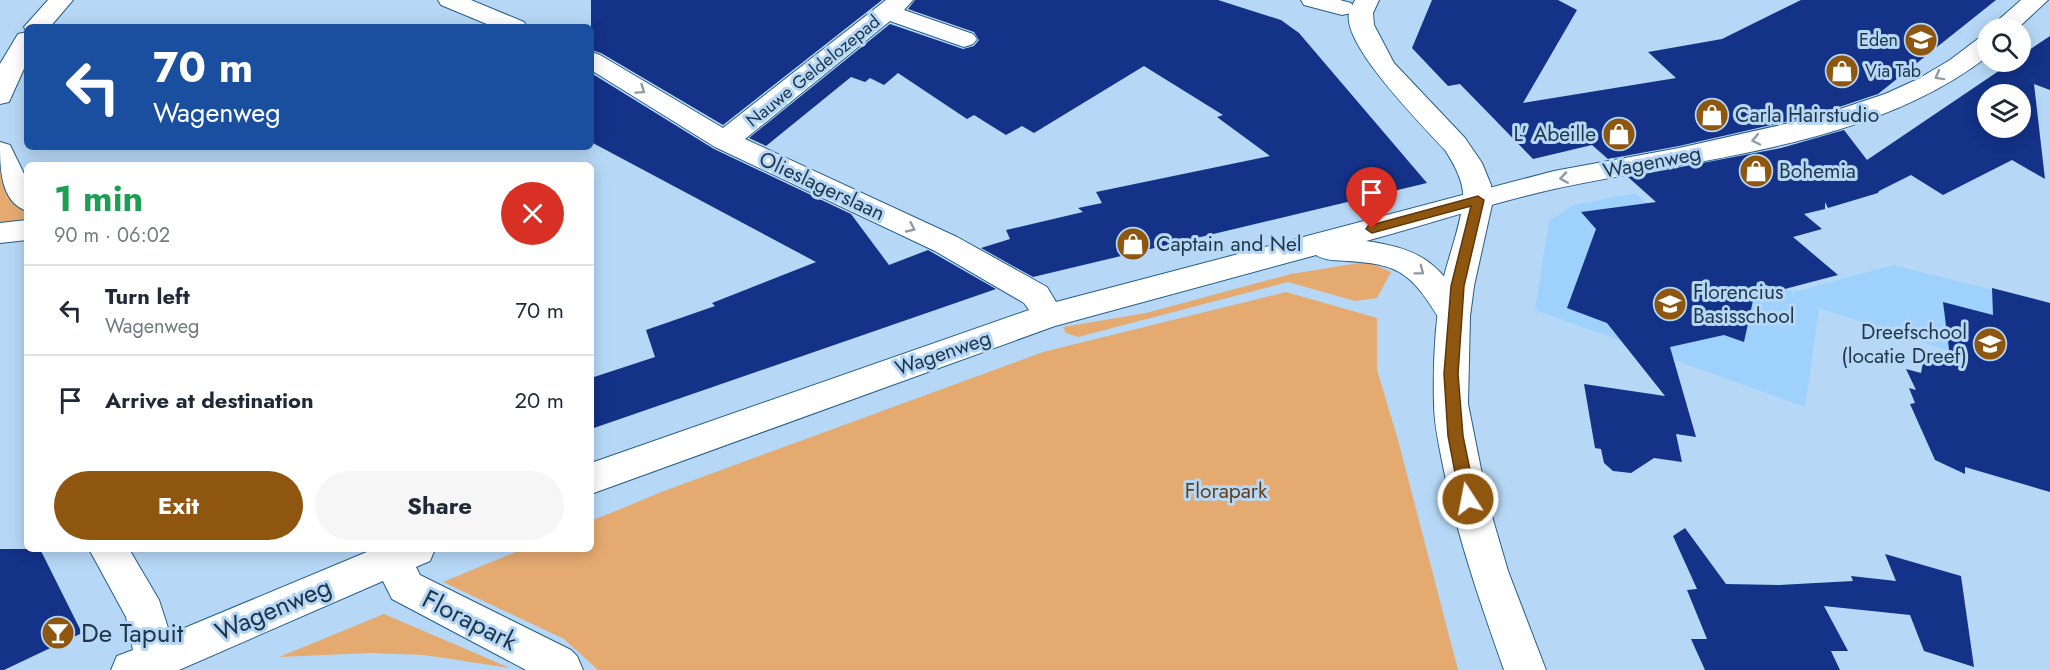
<!DOCTYPE html>
<meta charset="utf-8">
<style>
body{margin:0;font-family:Jost,sans-serif;background:#f6f6f7;color:#1f2937;height:100vh;display:flex;flex-direction:column;font-size:22px;white-space:nowrap}
*{box-sizing:border-box;margin:0}
p{font-size:20px;color:#747a83}
.icon{flex:none;width:33px;height:33px;fill:none;stroke:currentColor;stroke-width:2;stroke-linecap:round;stroke-linejoin:round}
.map{position:relative;flex:1;overflow:hidden}
.panel{position:absolute;left:24px;top:162px;width:570px;height:390px;display:flex;flex-direction:column;background:#fff;border-radius:9px;box-shadow:0 3px 15px #0003}
.panel>*{flex:none}
.banner{position:absolute;left:24px;top:24px;width:570px;height:126px;border-radius:9px;box-shadow:0 3px 15px #0003;background:#1a4fa0;color:#fff;overflow:hidden}
.buttons{position:absolute;left:1977px;top:18px;display:grid;gap:12px}
.buttons a{display:grid;place-items:center;width:54px;height:54px;border-radius:50%;background:#fff;box-shadow:0 3px 15px #0003;font-size:30px}
.pin{position:absolute;display:grid;place-items:center;width:51px;height:51px;color:#fff;margin:-62px -26px;border-radius:50% 50% 50% 0;rotate:-45deg;box-shadow:0 0 6px #0007}
.pin .icon{rotate:45deg}
.me{position:absolute;width:66px;margin:-33px;rotate:349deg;stroke-linejoin:round;filter:drop-shadow(0 0 4px #0008)}
.turn{display:flex;align-items:center;gap:21px;height:126px;padding:0 30px;font-size:27px}
.turn .icon{width:78px;height:78px;stroke-width:2.5}
.turn b{display:block;font-size:42px;line-height:51px}
.round{display:grid;place-items:center;flex:none;width:63px;height:63px;border-radius:32px;background:#f6f6f7}
.overview{display:flex;align-items:center;justify-content:space-between;height:102px;padding:0 30px}
h1{font-size:36px;font-weight:700;line-height:45px;color:#1e9e55}
.primary-button{display:flex;gap:12px;margin-top:auto;padding:12px 30px}
.primary-button a{flex:1;height:69px;border-radius:36px;background:#8f5610;color:#fff;font-size:24px;font-weight:700;line-height:69px;text-align:center}
.primary-button a+a{background:#f6f6f7;color:#1f2937}
ul{padding:0;list-style:none}
li{display:flex;align-items:center;gap:18px;height:90px;padding:0 30px;border-top:2px solid #e0e1e3}
li div{flex:1}
li b{display:block;font-size:22px}
li em{font-style:normal}
.map>svg:first-child{display:block}
.built{fill:#9ed1fc}
.green{fill:#e5aa70}
.building{fill:#133288;fill-rule:evenodd}
.lines{fill:none;stroke-linecap:round;stroke-linejoin:round}
.minor-casing{stroke:#255e89;stroke-width:2}
.major-casing{stroke:#255e89;stroke-width:2}
.minor{fill:#fff;fill-rule:evenodd}
.major{fill:#fff;fill-rule:evenodd}
.oneway{stroke:#8f9aa4}
.route{fill:#8f5610;stroke:#5d380a;stroke-width:1.5}
.labels{text-anchor:middle;stroke-width:6;stroke-linejoin:round;paint-order:stroke}
.far-poi-label{font-size:18px;fill:#1f364a;stroke:#b6d8f6;text-anchor:end}
.far-street-label{font-size:18px;fill:#1f364a;stroke:#b6d8f6}
.poi-label{font-size:21px;fill:#1f364a;stroke:#b6d8f6;text-anchor:start}
.street-label{font-size:21px;fill:#1f364a;stroke:#b6d8f6}
.park-label{font-size:21px;fill:#623f19;stroke:#b6d8f6}
.near-street-label{font-size:26px;fill:#1f364a;stroke:#b6d8f6}
.near-poi-label{font-size:26px;fill:#1f364a;stroke:#b6d8f6;text-anchor:start}
</style>
<div class="map">
<svg width="2050" height="670" viewBox="0 0 2050 670">
<rect width="100%" height="100%" fill="#b6d8f6"/>
<path class="built" d="M 1635,193 L 1721,267 L 1793,292 L 1792,300 L 1794,292 L 1893,265 L 2050,304 L 2050,384 L 1816,307 L 1819,309 L 1805,407 L 1535,310 L 1549,221 L 1574,205 Z"/>
<g class="green">
<path d="M 0,151 L 9,176 L 27,201 L 27,230 L 0,233 Z"/>
<path d="M 1359,263 L 1374,264 L 1391,272 L 1377,298 L 1355,301 L 1288,282 L 1078,337 L 1066,333 L 1063,327 L 1146,313 L 1291,274 Z"/>
<path d="M 1286,292 L 1377,318 L 1377,370 L 1398,440 L 1458,670 L 598,670 L 564,639 L 443,582 L 523,549 L 591,549 L 591,521 L 664,491 L 1043,352 Z"/>
<path d="M 384,614 L 510,668 L 424,655 L 370,653 L 279,657 Z"/>
</g>
<g class="building">
<path d="M 591,0 L 882,0 L 723,125 L 601,53 L 591,50 Z"/>
<path d="M 915,0 L 1218,0 L 1281,20 L 1299,33 L 1427,183 L 1033,277 L 981,248 L 1010,239 L 1006,230 L 1083,212 L 1078,208 L 1102,203 L 1096,192 L 1270,156 L 1217,117 L 1223,115 L 1144,66 L 1034,133 L 1022,126 L 1006,135 L 974,115 L 967,119 L 898,73 L 884,85 L 870,78 L 865,82 L 851,77 L 766,146 L 749,138 L 890,24 L 963,49 L 974,46 L 979,40 L 974,32 L 908,9 Z"/>
<path d="M 1432,0 L 1558,0 L 1577,10 L 1523,103 L 1676,78 L 1648,52 L 1722,39 L 1801,0 L 1996,0 L 1878,94 L 1815,115 L 1679,146 L 1608,159 L 1592,145 L 1533,159 L 1460,84 L 1448,86 L 1412,48 Z"/>
<path d="M 2050,36 L 2050,90 L 2034,84 L 2045,179 L 2012,160 L 1943,195 L 1911,175 L 1879,191 L 1878,193 L 1828,208 L 1825,202 L 1825,209 L 1804,214 L 1822,229 L 1793,237 L 1838,275 L 1781,290 L 1757,282 L 1744,342 L 1724,335 L 1670,347 L 1696,437 L 1676,434 L 1682,462 L 1654,458 L 1631,473 L 1613,471 L 1604,463 L 1601,449 L 1595,448 L 1584,384 L 1665,396 L 1607,323 L 1567,308 L 1596,229 L 1581,212 L 1656,202 L 1628,177 L 1781,148 L 1844,130 L 1867,160 L 2012,62 L 2020,62 L 2020,56 ZM 1988,94 L 2020,94 L 2020,128 L 1988,128 Z"/>
<path d="M 591,73 L 714,149 L 851,214 L 889,265 L 928,250 L 996,289 L 591,429 L 591,378 L 655,357 L 646,330 L 715,306 L 712,303 L 816,262 L 591,142 Z"/>
<path d="M 1992,288 L 2050,303 L 2050,492 L 1965,467 L 1965,474 L 1935,460 L 1910,404 L 1915,403 L 1909,388 L 1916,390 L 1906,369 L 1921,373 L 1925,351 L 1950,357 L 1943,302 L 1993,315 Z"/>
<path d="M 1685,528 L 1726,584 L 1779,585 L 1853,581 L 1851,576 L 1896,581 L 1885,554 L 1961,576 L 1974,667 L 1924,651 L 1910,615 L 1824,606 L 1848,651 L 1831,651 L 1840,670 L 1705,670 L 1691,639 L 1707,639 L 1687,590 L 1697,589 L 1673,536 Z"/>
<path d="M 0,549 L 40,549 L 82,633 L 4,670 L 0,670 Z"/>
</g>
<g class="lines">
<defs>
<g id="minor">
<path d="M 48,0 L 73,0 L 50,27 L 27,27 L 27,62 L 9,102 L 0,104 L 0,64 L 18,34 L 27,32 L 24,27 Z"/>
<path d="M 438,0 L 471,0 L 524,22 L 527,27 L 494,27 L 441,5 Z"/>
<path d="M 886,0 L 913,0 L 904,10 L 973,34 L 977,39 L 973,44 L 964,47 L 890,21 L 745,139 L 957,237 L 1047,287 L 1056,302 L 1554,171 L 1679,148 L 1816,117 L 1885,94 L 1918,79 L 1950,60 L 1979,38 L 1988,36 L 1988,56 C 1870,148 1696,158 1554,189 C 1491,203 1429,224 1366,241 C 1425,249 1442,266 1470,316 L 1465,324 L 1454,328 L 1443,324 C 1413,278 1406,264 1347,261 C 1337,260 1325,261 1316,255 L 1055,326 L 591,494 L 591,463 L 1029,310 L 1024,303 L 935,251 L 715,147 L 591,70 L 591,52 L 600,55 L 723,128 Z"/>
<path d="M 1301,0 L 1340,0 L 1351,3 L 1354,8 L 1351,13 L 1342,15 L 1304,5 Z"/>
<path d="M 2021,0 L 2048,0 L 2018,28 L 1992,28 L 1995,23 Z"/>
<path d="M 0,142 L 10,145 L 27,180 L 27,211 C 0,202 0,168 0,142 Z"/>
<path d="M 27,220 L 27,240 L 0,243 L 0,223 Z"/>
<path d="M 89,549 L 129,549 L 159,600 L 170,634 L 374,549 L 435,549 L 430,561 L 416,567 L 420,575 L 571,650 L 577,656 L 583,670 L 526,670 L 392,599 L 383,581 L 179,670 L 111,670 L 117,656 L 133,650 L 126,617 Z"/>
</g>
<path id="major" d="M 1355,0 L 1379,0 L 1373,13 L 1374,25 L 1394,63 L 1465,138 L 1482,163 L 1491,185 L 1493,200 L 1474,286 L 1470,316 L 1468,404 L 1487,499 L 1508,571 L 1546,670 L 1504,670 C 1480,602 1457,536 1443,466 C 1439,445 1434,424 1434,403 C 1433,364 1435,322 1442,285 C 1448,257 1460,229 1463,201 C 1465,183 1454,164 1445,150 C 1423,126 1342,45 1349,13 C 1350,9 1353,4 1355,0 Z"/>
</defs>
<use href="#minor" class="minor-casing"/>
<use href="#major" class="major-casing"/>
<use href="#minor" class="minor"/>
<use href="#major" class="major"/>
</g>
<defs><path id="oneway-chevron" d="M-2-3.5L2.5 0L-2 3.5" fill="none" stroke-width="1.6" stroke-linecap="round" stroke-linejoin="round" transform="scale(1.5)"/></defs>
<g class="oneway">
<use href="#oneway-chevron" transform="translate(1939 76) rotate(151)"/>
<use href="#oneway-chevron" transform="translate(641 90) rotate(34)"/>
<use href="#oneway-chevron" transform="translate(1756 140) rotate(168)"/>
<use href="#oneway-chevron" transform="translate(1564 178) rotate(171)"/>
<use href="#oneway-chevron" transform="translate(911 228) rotate(25)"/>
<use href="#oneway-chevron" transform="translate(1420 271) rotate(37)"/>
</g>
<path class="route" d="M 1478,196 L 1484,200 L 1464,286 L 1458,374 L 1463,436 L 1476,499 L 1473,503 L 1468,505 L 1462,503 L 1460,499 L 1448,436 L 1444,374 L 1451,286 L 1471,206 L 1372,233 L 1366,229 L 1368,226 Z"/>
<defs>
<symbol id="school-disc" viewBox="-11 -11 22 22"><circle r="9.5" fill="#8f5610" stroke="#b6d8f6"/><path d="M0-5L7-2L0 1L-7-2ZM-4 1L0 2.5L4 1V4Q0 6-4 4Z" fill="#fff"/></symbol>
<symbol id="shop-disc" viewBox="-11 -11 22 22"><circle r="9.5" fill="#8f5610" stroke="#b6d8f6"/><path d="M-5-2.5h2.3a2.7 3.5 0 0 1 5.4 0H5L5.5 6h-11ZM-1.5-2.5h3a1.5 2.3 0 0 0-3 0Z" fill="#fff"/></symbol>
<symbol id="bar-disc" viewBox="-11 -11 22 22"><circle r="9.5" fill="#8f5610" stroke="#b6d8f6"/><path d="M-6-5H6L.8 .8V4.5H3.5V6h-7V4.5H-.8V.8Z" fill="#fff"/></symbol>
</defs>
<g fill-rule="evenodd">
<use href="#school-disc" x="1902" y="21" width="38" height="38"/>
<use href="#shop-disc" x="1823" y="52" width="38" height="38"/>
<use href="#shop-disc" x="1693" y="96" width="38" height="38"/>
<use href="#shop-disc" x="1600" y="115" width="38" height="38"/>
<use href="#shop-disc" x="1737" y="152" width="38" height="38"/>
<use href="#shop-disc" x="1114" y="225" width="38" height="38"/>
<use href="#school-disc" x="1651" y="285" width="38" height="38"/>
<use href="#school-disc" x="1971" y="325" width="38" height="38"/>
<use href="#bar-disc" x="39" y="614" width="38" height="38"/>
</g>
<g class="labels">
<g class="far-poi-label">
<text x="1898" y="46">Eden</text>
<text x="1865" y="77" text-anchor="start">Via Tab</text>
</g>
<g class="far-street-label">
<text transform="translate(813 71) rotate(-39)" y="6">Nauwe Geldelozepad</text>
</g>
<g class="poi-label">
<text x="1735" y="122">Carla Hairstudio</text>
<text x="1596" y="141" text-anchor="end">L' Abeille</text>
<text x="1779" y="178">Bohemia</text>
<text x="1156" y="251">Captain and Nel</text>
<text x="1693" y="299">Florencius<tspan x="1693" dy="24">Basisschool</tspan></text>
<text x="1967" y="339" text-anchor="end">Dreefschool<tspan x="1967" dy="24">(locatie Dreef)</tspan></text>
</g>
<g class="street-label">
<text transform="translate(1652 162) rotate(-11)" y="7">Wagenweg</text>
<text transform="translate(822 186) rotate(25)" y="7">Olieslagerslaan</text>
<text transform="translate(943 353) rotate(-19)" y="7">Wagenweg</text>
</g>
<g class="park-label">
<text x="1226" y="498">Florapark</text>
</g>
<g class="near-street-label">
<text transform="translate(273 609) rotate(-23)" y="9">Wagenweg</text>
<text transform="translate(470 620) rotate(27)" y="9">Florapark</text>
</g>
<g class="near-poi-label">
<text x="81" y="642">De Tapuit</text>
</g>
</g>
</svg>
<div class="buttons">
<a><svg class="icon" aria-label="search" viewBox="0 0 24 24"><circle cx="10" cy="10" r="6"/><path d="M15 15l6 6"/></svg></a>
<a><svg class="icon" aria-label="layers" viewBox="0 0 24 24"><path d="M12 4l9 5-9 5-9-5zM3 14l9 5 9-5"/></svg></a>
</div>
<div class="pin" style="left:1372px;top:229px;background:#d93025"><svg class="icon" aria-label="arrive" viewBox="0 0 24 24"><path d="M6 21V4h12l-3 4 3 4H6"/></svg></div>
<svg class="me" style="left:1468px;top:499px" viewBox="-20 -20 40 40"><circle r="17" fill="#8f5610" stroke="#fff" stroke-width="3"/><path d="M0-11L8 9 0 5-8 9z" fill="#fff"/></svg>
<div class="banner">
<div class="turn"><svg class="icon" aria-label="left" viewBox="0 0 24 24"><path d="M17 20v-9H6M10 6l-5 5 5 5"/></svg><div><b>70 m</b>Wagenweg</div></div>
</div>
<section class="panel">
<div class="overview"><div><h1>1 min</h1><p>90 m · 06:02</p></div><a class="round" style="background:#d93025;color:#fff"><svg class="icon" aria-label="close" viewBox="0 0 24 24"><path d="M6 6l12 12M18 6L6 18"/></svg></a></div>
<ul>
<li><svg class="icon" aria-label="left" viewBox="0 0 24 24"><path d="M17 20v-9H6M10 6l-5 5 5 5"/></svg><div><b>Turn left</b><p>Wagenweg</p></div><em>70 m</em></li>
<li><svg class="icon" aria-label="arrive" viewBox="0 0 24 24"><path d="M6 21V4h12l-3 4 3 4H6"/></svg><div><b>Arrive at destination</b></div><em>20 m</em></li>
</ul>
<div class="primary-button"><a>Exit</a><a>Share</a></div>
</section>
</div>
